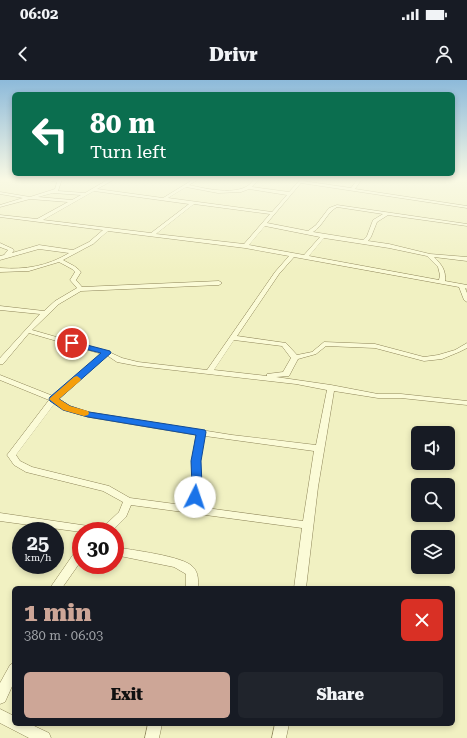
<!DOCTYPE html>
<meta charset="utf-8">
<style>
body{margin:0;font-family:"Roboto Serif",serif;background:#20242c;color:#f1f3f6;height:100vh;display:flex;flex-direction:column;font-size:15px;white-space:nowrap}
*{box-sizing:border-box;margin:0}
p{font-size:13px;color:#9ea1a6}
.icon{flex:none;width:22px;height:22px;fill:none;stroke:currentColor;stroke-width:2;stroke-linecap:round;stroke-linejoin:round}
.map{position:relative;flex:1;overflow:hidden}
.drawer{position:absolute;left:12px;top:506px;width:443px;height:140px;display:flex;flex-direction:column;background:#171b24;border-radius:6px;box-shadow:0 2px 6px #0003}
.drawer>*{flex:none}
.guide{position:absolute;left:12px;top:12px;width:443px;height:84px;border-radius:6px;box-shadow:0 2px 6px #0003;background:#0b6e4f;color:#fff;overflow:hidden}
.fabs{position:absolute;left:411px;top:346px;display:grid;gap:8px}
.fabs a{display:grid;place-items:center;width:44px;height:44px;border-radius:6px;background:#171b24;box-shadow:0 2px 6px #0003;font-size:20px}
.speed{position:absolute;left:12px;top:442px;display:flex;gap:8px;font-size:20px;font-weight:700;text-align:center}
.speed>*{display:grid;place-content:center;width:52px;height:52px;border-radius:50%;background:#171b24;box-shadow:0 2px 6px #0003;line-height:1}
.speed small{font-size:10px;font-weight:400}
.speed .limit{border:6px solid #d22;background:#fff;color:#111}
.pin{position:absolute;display:grid;place-items:center;width:34px;height:34px;color:#fff;margin:-17px;border:2px solid #fff;border-radius:50%;box-shadow:0 1px 4px #0007}
.me{position:absolute;width:44px;margin:-22px;rotate:4deg;stroke-linejoin:round;filter:drop-shadow(0 0 3px #0008)}
.turn{display:flex;align-items:center;gap:14px;height:84px;padding:0 12px;font-size:18px}
.turn .icon{width:52px;height:52px;stroke-width:2.5}
.turn b{display:block;font-size:28px;line-height:34px}
.round{display:grid;place-items:center;flex:none;width:42px;height:42px;border-radius:6px;background:#20242c}
.head{display:flex;align-items:center;justify-content:space-between;height:68px;padding:0 12px}
h1{font-size:24px;font-weight:800;line-height:30px;color:#cda697}
.action{display:flex;gap:8px;margin-top:auto;padding:8px 12px}
.action a{flex:1;height:46px;border-radius:6px;background:#cda697;color:#111;font-size:16px;font-weight:800;line-height:46px;text-align:center}
.action a+a{background:#20242c;color:#f1f3f6}
.status{display:flex;justify-content:space-between;align-items:center;height:28px;padding:0 20px;background:#171b24;direction:ltr}
.status svg{height:11px;fill:currentColor}
header{display:flex;justify-content:space-between;align-items:center;height:52px;padding:0 12px;background:#171b24;font-size:18px;font-weight:800}
.map>svg:first-child{display:block}
.lines{fill:none;stroke-linecap:round;stroke-linejoin:round}
.street-casing{stroke:#8d8458;stroke-width:1}
.street{fill:#fbfbd7;fill-rule:evenodd}
.route{fill:#1a73e8;stroke:#114b97}
.slow{fill:#f59e0b}
</style>
<div class="status"><b>06:02</b><svg viewBox="0 0 49 12"><path d="M0 12V9h3v3zM5 12V6h3v6zM10 12V3h3v9zM15 12V0h3v12zM26 1h20v11H26zM47 4h2v5h-2z"/></svg></div>
<header><svg class="icon" aria-label="back" viewBox="0 0 24 24"><path d="M15 5l-7 7 7 7"/></svg>Drivr<svg class="icon" aria-label="person" viewBox="0 0 24 24"><circle cx="12" cy="8" r="4"/><path d="M4 21q1-7 8-7t8 7"/></svg></header>
<div class="map">
<svg width="467" height="658" viewBox="0 0 467 658">
<rect width="100%" height="100%" fill="#f1f1c2"/>
<g class="lines">
<defs>
<g id="street">
<path d="M 39,99 L 62,99 L 58,111 L 85,113 L 109,99 L 115,99 L 97,109 L 163,118 L 194,99 L 199,99 L 189,105 C 207,109 244,118 254,99 L 259,99 L 252,107 L 289,112 L 301,99 L 305,99 L 303,101 L 351,108 L 358,99 L 362,99 L 355,109 L 467,126 L 467,128 L 301,103 L 267,143 L 308,151 L 316,145 L 329,128 L 337,125 L 467,144 L 467,146 L 388,135 L 377,142 L 371,157 L 368,161 L 389,164 L 430,174 L 467,177 L 467,181 L 434,177 C 442,185 446,190 445,201 L 467,205 L 467,209 L 465,208 L 467,213 L 467,222 L 464,220 L 459,207 L 294,177 L 279,194 L 237,256 L 286,263 L 297,275 L 312,272 L 324,262 L 375,264 L 424,277 L 438,275 L 455,270 L 467,263 L 467,268 L 459,272 L 442,279 L 424,281 L 375,268 L 326,266 L 316,274 L 298,279 L 289,296 L 276,297 L 331,305 L 378,314 L 401,314 L 467,321 L 467,325 L 401,318 L 378,318 L 334,311 L 318,407 L 306,508 L 294,508 L 302,448 L 131,425 L 126,437 L 112,451 L 81,451 L 81,452 L 0,441 L 0,433 L 102,448 L 119,432 L 123,422 L 103,411 L 26,392 L 14,385 L 7,375 L 49,320 L 0,300 L 0,295 L 53,316 L 102,274 L 29,253 L 3,284 L 0,284 L 0,278 L 40,234 L 0,230 L 0,226 L 44,231 L 55,221 L 77,208 L 70,200 L 75,192 L 72,189 L 59,182 L 29,191 L 0,192 L 0,188 C 25,190 48,186 69,173 L 39,169 L 0,180 L 0,176 L 4,175 L 8,170 L 0,167 L 0,163 L 13,169 L 14,170 L 12,173 L 39,165 L 73,170 L 89,162 L 103,150 L 0,137 L 0,135 L 37,139 L 68,122 L 30,119 L 0,127 L 0,125 L 23,118 L 0,114 L 0,112 L 30,117 L 55,109 L 57,102 ZM 186,107 L 218,113 L 241,112 L 249,109 L 287,115 L 272,132 L 168,118 ZM 94,111 L 189,124 L 151,153 L 43,140 ZM 53,113 L 81,115 L 72,120 L 38,117 ZM 194,124 L 270,134 L 244,164 L 156,154 ZM 337,127 L 383,134 L 373,140 L 367,156 L 363,160 L 313,152 C 323,146 327,132 337,127 ZM 265,146 L 320,157 L 304,175 L 249,165 ZM 108,151 L 245,168 L 289,176 L 275,192 L 207,290 L 138,282 L 122,278 L 109,272 L 32,250 L 59,224 L 81,211 L 219,205 L 222,203 L 219,201 L 82,207 L 76,200 L 81,192 C 76,186 70,184 63,180 L 93,164 ZM 324,158 L 389,168 L 427,176 L 438,187 L 440,195 L 439,200 L 309,176 ZM 234,260 L 282,266 L 291,278 L 283,292 L 267,294 L 267,296 L 214,290 ZM 108,276 L 117,282 L 138,286 L 296,304 L 327,310 L 316,365 L 232,355 L 88,332 L 70,326 L 59,319 ZM 55,323 L 64,330 L 88,337 L 196,355 L 192,381 L 192,406 L 190,426 L 130,418 L 109,406 L 32,387 L 20,381 L 16,375 ZM 205,356 L 314,371 L 303,441 L 199,427 L 202,406 L 200,381 Z"/>
<path d="M 115,467 C 131,470 184,476 193,487 C 199,493 198,501 198,508 L 186,508 L 186,494 L 174,487 L 115,475 Z"/>
<path d="M 81,468 L 81,481 L 62,508 L 50,508 L 77,469 Z"/>
<path d="M 14,583 L 14,602 L 5,622 L 0,624 L 0,603 L 10,585 Z"/>
<path d="M 0,629 L 14,636 L 14,644 L 30,644 L 49,653 L 51,658 L 29,658 L 0,643 Z"/>
<path d="M 148,644 L 162,644 L 159,658 L 145,658 Z"/>
<path d="M 275,644 L 289,644 L 286,658 L 272,658 Z"/>
</g>
</defs>
<use href="#street" class="street-casing"/>
<use href="#street" class="street"/>
</g>
<linearGradient id="sky" x2="0" y2="1"><stop stop-color="#8dbada"/><stop offset="0.52" stop-color="#f9f9e4"/><stop offset="1" stop-color="#f9f9e4" stop-opacity="0"/></linearGradient>
<rect width="467" height="191" fill="url(#sky)"/>
<path class="route" d="M 72,261 L 110,271 L 111,273 L 59,319 L 70,326 L 89,332 L 205,350 L 206,352 L 201,381 L 202,406 L 199,420 L 191,420 L 190,417 L 192,406 L 191,381 L 196,355 L 88,337 L 63,330 L 50,321 L 49,319 L 50,317 L 101,273 L 69,265 L 69,262 Z"/>
<path class="slow" d="M 77,296 L 81,299 L 80,301 L 59,319 L 70,326 L 88,331 L 89,333 L 88,335 L 84,336 L 63,330 L 49,319 L 74,297 Z"/>
</svg>
<div class="fabs">
<a><svg class="icon" aria-label="sound" viewBox="0 0 24 24"><path d="M4 9h4l5-4v14l-5-4H4zM17 9q2 3 0 6"/></svg></a>
<a><svg class="icon" aria-label="search" viewBox="0 0 24 24"><circle cx="10" cy="10" r="6"/><path d="M15 15l6 6"/></svg></a>
<a><svg class="icon" aria-label="layers" viewBox="0 0 24 24"><path d="M12 4l9 5-9 5-9-5zM3 14l9 5 9-5"/></svg></a>
</div>
<div class="speed"><div>25<small>km/h</small></div><div class="limit">30</div></div>
<div class="pin" style="left:72px;top:263px;background:#d93025"><svg class="icon" aria-label="arrive" viewBox="0 0 24 24"><path d="M6 21V4h12l-3 4 3 4H6"/></svg></div>
<svg class="me" style="left:195px;top:417px" viewBox="-20 -20 40 40"><circle r="19" fill="#fff"/><path d="M0-13L10 11 0 6-10 11z" fill="#1a73e8"/></svg>
<div class="guide">
<div class="turn"><svg class="icon" aria-label="left" viewBox="0 0 24 24"><path d="M17 20v-9H6M10 6l-5 5 5 5"/></svg><div><b>80 m</b>Turn left</div></div>
</div>
<section class="drawer">
<div class="head"><div><h1>1 min</h1><p>380 m · 06:03</p></div><a class="round" style="background:#d93025;color:#fff"><svg class="icon" aria-label="close" viewBox="0 0 24 24"><path d="M6 6l12 12M18 6L6 18"/></svg></a></div>
<div class="action"><a>Exit</a><a>Share</a></div>
</section>
</div>
